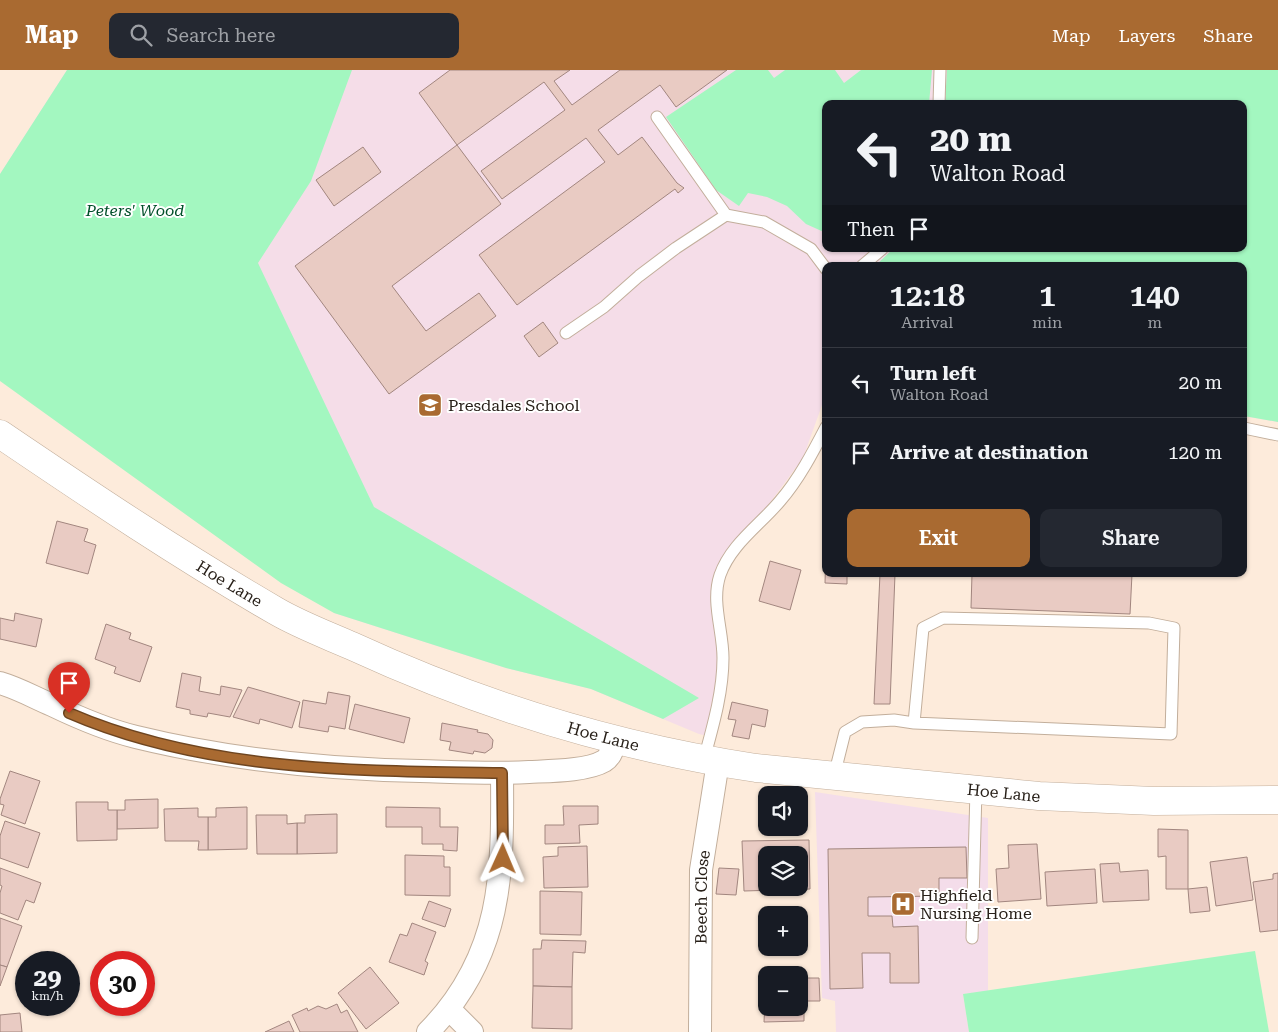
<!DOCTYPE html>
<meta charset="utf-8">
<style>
body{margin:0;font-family:"Roboto Serif",serif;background:#242831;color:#f1f3f6;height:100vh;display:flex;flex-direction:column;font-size:19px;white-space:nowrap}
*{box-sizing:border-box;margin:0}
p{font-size:16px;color:#9ea1a6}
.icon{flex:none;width:28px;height:28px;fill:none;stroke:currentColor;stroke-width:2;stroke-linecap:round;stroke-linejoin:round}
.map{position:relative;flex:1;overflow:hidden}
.drawer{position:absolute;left:822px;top:192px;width:425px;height:315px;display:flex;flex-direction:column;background:#171b24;border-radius:10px;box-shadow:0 1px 4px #0004}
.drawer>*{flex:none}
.hud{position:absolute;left:822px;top:30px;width:425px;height:152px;border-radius:10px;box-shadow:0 1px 4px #0004;background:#171b24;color:#f1f3f6;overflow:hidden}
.buttons{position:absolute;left:758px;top:716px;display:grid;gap:10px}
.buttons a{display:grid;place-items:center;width:50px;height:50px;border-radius:10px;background:#171b24;box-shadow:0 1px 4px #0004;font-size:25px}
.speed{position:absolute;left:15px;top:881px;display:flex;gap:10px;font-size:25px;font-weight:700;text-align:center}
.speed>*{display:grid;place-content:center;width:65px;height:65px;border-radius:50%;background:#171b24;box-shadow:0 1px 4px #0004;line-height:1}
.speed small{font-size:12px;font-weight:400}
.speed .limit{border:8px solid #d22;background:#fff;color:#111}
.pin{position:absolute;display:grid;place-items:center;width:42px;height:42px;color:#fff;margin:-51px -21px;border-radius:50% 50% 50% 0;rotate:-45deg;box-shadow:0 0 5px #0007}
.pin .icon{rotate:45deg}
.me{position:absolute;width:55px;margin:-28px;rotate:1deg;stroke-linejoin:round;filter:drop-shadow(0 0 4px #0008)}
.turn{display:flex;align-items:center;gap:18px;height:105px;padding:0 25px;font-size:22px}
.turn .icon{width:65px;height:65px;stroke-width:2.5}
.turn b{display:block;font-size:35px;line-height:42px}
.then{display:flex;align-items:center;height:48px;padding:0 25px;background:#0003;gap:10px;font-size:19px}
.eta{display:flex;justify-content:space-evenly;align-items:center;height:85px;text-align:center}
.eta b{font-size:30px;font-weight:600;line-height:35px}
.button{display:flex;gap:10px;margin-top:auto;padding:10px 25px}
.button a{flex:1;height:58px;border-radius:10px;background:#a96a31;color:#fff;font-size:20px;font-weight:600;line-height:58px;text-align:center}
.button a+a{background:#242831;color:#f1f3f6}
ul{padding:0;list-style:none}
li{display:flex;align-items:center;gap:15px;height:70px;padding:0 25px;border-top:1px solid #363941}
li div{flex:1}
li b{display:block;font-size:19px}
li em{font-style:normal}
header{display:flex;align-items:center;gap:30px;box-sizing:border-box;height:70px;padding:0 25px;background:#a96a31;color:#fff}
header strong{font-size:24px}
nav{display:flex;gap:28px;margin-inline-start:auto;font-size:18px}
.search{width:350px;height:45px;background:#242831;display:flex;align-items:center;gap:12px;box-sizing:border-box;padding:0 18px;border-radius:10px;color:#9ea1a6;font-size:19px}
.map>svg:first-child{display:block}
.education{fill:#f5dde8;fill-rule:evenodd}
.medical{fill:#f4ddea}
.green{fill:#a3f7c0}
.building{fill:#e9cbc3;stroke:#a2867f;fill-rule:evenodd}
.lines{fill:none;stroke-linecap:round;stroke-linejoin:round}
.lane-casing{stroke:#c2ae9b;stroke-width:13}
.street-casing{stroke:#c2ae9b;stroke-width:24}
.secondary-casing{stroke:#c2ae9b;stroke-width:29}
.lane{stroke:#fff;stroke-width:11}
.street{stroke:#fff;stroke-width:22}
.secondary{stroke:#fff;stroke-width:28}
.route-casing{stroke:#6e4520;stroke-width:12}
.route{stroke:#a96a31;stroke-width:9}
.labels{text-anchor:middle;stroke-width:4;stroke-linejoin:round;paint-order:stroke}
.park-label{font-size:16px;font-style:italic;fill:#00502a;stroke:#fff}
.poi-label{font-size:16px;fill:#282019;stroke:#fff;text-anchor:start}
.street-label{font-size:16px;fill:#282019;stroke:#fff}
</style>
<header>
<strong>Map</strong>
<div class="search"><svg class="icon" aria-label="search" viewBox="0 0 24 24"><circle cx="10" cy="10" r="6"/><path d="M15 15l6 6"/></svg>Search here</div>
<nav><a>Map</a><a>Layers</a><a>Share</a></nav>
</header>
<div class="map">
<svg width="1278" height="962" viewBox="0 0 1278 962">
<rect width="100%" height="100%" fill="#fdebdb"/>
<path class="education" d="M 67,0 L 1278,0 L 1278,352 L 1244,346 L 1244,196 L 848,196 L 843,192 L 841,196 L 826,196 L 826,324 L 803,388 L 761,445 L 722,505 L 722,584 L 708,666 L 699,664 L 591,619 L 506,598 L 334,543 L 0,104 ZM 826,34 L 1244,34 L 1244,179 L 826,179 Z"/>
<path class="medical" d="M 815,722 L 988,748 L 988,921 L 963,924 L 969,962 L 836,962 L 835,931 L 822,928 Z"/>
<g class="green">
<path d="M 67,0 L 352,0 L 311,111 L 258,193 L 374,437 L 699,628 L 663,649 L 591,619 L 506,598 L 334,543 L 281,513 L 0,311 L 0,104 Z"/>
<path d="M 736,0 L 768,0 L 774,8 L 785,0 L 835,0 L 844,13 L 861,0 L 932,0 L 929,34 L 826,34 L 826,163 L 806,154 L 787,136 L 767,127 L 748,123 L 739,136 L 716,120 L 666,47 Z"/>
<path d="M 947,0 L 1278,0 L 1278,352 L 1244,346 L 1244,196 L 875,196 L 893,179 L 1244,179 L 1244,34 L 945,34 Z"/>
<path d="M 1255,881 L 1269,962 L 969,962 L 963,924 Z"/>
</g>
<g class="building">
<path d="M 450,0 L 570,0 L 554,11 L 572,35 L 620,0 L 727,0 L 676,37 L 660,15 L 598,60 L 618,85 L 642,67 L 677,113 L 684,118 L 678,123 L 675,119 L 517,235 L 479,185 L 605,92 L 586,68 L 502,129 L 481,101 L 565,40 L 544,12 L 457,75 L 419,23 Z"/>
<path d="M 457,75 L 501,134 L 392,216 L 426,261 L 479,223 L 496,246 L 389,324 L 295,196 Z"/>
<path d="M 363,77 L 381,102 L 334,136 L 316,110 Z"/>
<path d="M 543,252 L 558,273 L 539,287 L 524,266 Z"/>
<path d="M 57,451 L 88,459 L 84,471 L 96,475 L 88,504 L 46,493 Z"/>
<path d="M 826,478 L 826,504 L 847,504 L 847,514 L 825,513 Z"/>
<path d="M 770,491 L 801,500 L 790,540 L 759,531 Z"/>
<path d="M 880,504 L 895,504 L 890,634 L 874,634 Z"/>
<path d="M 972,504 L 1132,504 L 1130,544 L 971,538 Z"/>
<path d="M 15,543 L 42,549 L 36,577 L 0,569 L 0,548 L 14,551 Z"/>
<path d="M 106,554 L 131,563 L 129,569 L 152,577 L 140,612 L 114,603 L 116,597 L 95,589 Z"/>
<path d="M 182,603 L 201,607 L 199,621 L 220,625 L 221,616 L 242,620 L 230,647 L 208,643 L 207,647 L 190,644 L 190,640 L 176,637 Z"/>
<path d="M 248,617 L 300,632 L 292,658 L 260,649 L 259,654 L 233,647 Z"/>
<path d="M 328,622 L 350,626 L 345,659 L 329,656 L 328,662 L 299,657 L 303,630 L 326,634 Z"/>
<path d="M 732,632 L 768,640 L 765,657 L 752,654 L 749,669 L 732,666 L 736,650 L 728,649 Z"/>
<path d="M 355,634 L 410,648 L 404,673 L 349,659 Z"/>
<path d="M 442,653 L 478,660 L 477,662 L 488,664 L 493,670 L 492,678 L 485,683 L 474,681 L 473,684 L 449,680 L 451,672 L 440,670 Z"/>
<path d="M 10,701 L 40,711 L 25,754 L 1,745 L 4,735 L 0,734 L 0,729 Z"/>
<path d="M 158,729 L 158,758 L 117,759 L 117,740 L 125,740 L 125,730 Z"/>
<path d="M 76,732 L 108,732 L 108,740 L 117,740 L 117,770 L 77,771 Z"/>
<path d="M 563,736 L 598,736 L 598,754 L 579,755 L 580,773 L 545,774 L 545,755 L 564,755 Z"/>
<path d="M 247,737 L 247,779 L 208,780 L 208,747 L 216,747 L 216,738 Z"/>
<path d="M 386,737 L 440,738 L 440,757 L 458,757 L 457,781 L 443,780 L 443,774 L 422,774 L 422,757 L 386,757 Z"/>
<path d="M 198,738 L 198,747 L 208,747 L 208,780 L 198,780 L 199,771 L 165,771 L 164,739 Z"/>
<path d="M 337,744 L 337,783 L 297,784 L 297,753 L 305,753 L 305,745 Z"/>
<path d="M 256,745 L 287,745 L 287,754 L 297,753 L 297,784 L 257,784 Z"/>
<path d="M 5,751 L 40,763 L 28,798 L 0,788 L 0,766 Z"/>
<path d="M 1158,759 L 1188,760 L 1188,819 L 1166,819 L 1166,786 L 1158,787 Z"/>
<path d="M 809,770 L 810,819 L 744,821 L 742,771 ZM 766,785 L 799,785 L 799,818 L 766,818 Z"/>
<path d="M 1037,774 L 1041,829 L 998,832 L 996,799 L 1009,798 L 1008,775 Z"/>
<path d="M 587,776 L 588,817 L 544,818 L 543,787 L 558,786 L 558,777 Z"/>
<path d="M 966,777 L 967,808 L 939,808 L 939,826 L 868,827 L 868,846 L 892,846 L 893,857 L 918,856 L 919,913 L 890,913 L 890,883 L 862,883 L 863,918 L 830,919 L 828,779 Z"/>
<path d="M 405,785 L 444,786 L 444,797 L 450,797 L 450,826 L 405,825 Z"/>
<path d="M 1247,787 L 1253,830 L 1216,836 L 1210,792 Z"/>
<path d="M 1119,793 L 1120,802 L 1148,800 L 1149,830 L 1103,832 L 1100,794 Z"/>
<path d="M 0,798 L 41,813 L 34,833 L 26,830 L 18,850 L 0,843 L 0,823 L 2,816 L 0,815 Z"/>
<path d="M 719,798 L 739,799 L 736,825 L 716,824 Z"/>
<path d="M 1095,799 L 1097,833 L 1047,836 L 1045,802 Z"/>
<path d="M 1278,803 L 1278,860 L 1260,862 L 1253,812 L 1273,809 L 1273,804 Z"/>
<path d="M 1207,817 L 1210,841 L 1190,843 L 1188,819 Z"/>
<path d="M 540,821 L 582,822 L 581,865 L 540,864 Z"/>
<path d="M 429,831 L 451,839 L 445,857 L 422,849 Z"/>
<path d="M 0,848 L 22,856 L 7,897 L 0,895 Z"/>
<path d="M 412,853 L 436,862 L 425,891 L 428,893 L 424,905 L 389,892 L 400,864 L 407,866 Z"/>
<path d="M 542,870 L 586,871 L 585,883 L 573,882 L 572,917 L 533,916 L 533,879 L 541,879 Z"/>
<path d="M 0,895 L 7,897 L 0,916 Z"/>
<path d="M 370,897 L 399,933 L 366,959 L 338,923 Z"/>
<path d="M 799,908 L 819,908 L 820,931 L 804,931 L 804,951 L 764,952 L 766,909 L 766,938 L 799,938 Z"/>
<path d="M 533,916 L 572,917 L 572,959 L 532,958 Z"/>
<path d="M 337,934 L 341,943 L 347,940 L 358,962 L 300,962 L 292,945 L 307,938 L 308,941 L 318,936 L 326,939 Z"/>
<path d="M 20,943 L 22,962 L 0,962 L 0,945 Z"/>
<path d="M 289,951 L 294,962 L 265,962 Z"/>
</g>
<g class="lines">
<defs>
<g id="lane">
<path d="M 939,34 L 940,0"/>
<path d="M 657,47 L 726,145 L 764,152 L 811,179 L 826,199"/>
<path d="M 862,196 L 882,179"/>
<path d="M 566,263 L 604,237 L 639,206 L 676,178 L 726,145"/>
<path d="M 1244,358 L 1278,365"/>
<path d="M 704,689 C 713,656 723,622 723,588 C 723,560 711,532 720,505 C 731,474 760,455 780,431 C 799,409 813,382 826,357"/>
<path d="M 834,706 L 845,662 L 862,652 L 894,650 L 914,653 L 1171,664 L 1174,558 L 1149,553 L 943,548 L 923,558 L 914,653"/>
<path d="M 972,868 L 976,720"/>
</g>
<g id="street">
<path d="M 0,613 C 20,619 33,627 52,635 C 79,648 107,660 136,667 C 230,690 324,699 420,701 C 457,702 493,704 529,702 C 549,701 587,701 604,691 C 612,686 613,677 617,669"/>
<path d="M 449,939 L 472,962"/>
<path d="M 428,962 C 503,886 503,803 502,703"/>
<path id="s1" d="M 700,962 L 701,800 L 718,692"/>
</g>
<g id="secondary">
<path id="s2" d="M 0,364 C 90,425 181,486 276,541 C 300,555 327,565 352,576 C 480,635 617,677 756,698 L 1039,726 L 1154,731 L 1278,730"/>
</g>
</defs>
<use href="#lane" class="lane-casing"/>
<use href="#street" class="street-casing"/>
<use href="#secondary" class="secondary-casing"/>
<use href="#lane" class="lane"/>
<use href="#street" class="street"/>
<use href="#secondary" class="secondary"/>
</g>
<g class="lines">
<defs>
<path id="route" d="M 69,643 C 205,702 358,701 502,703 L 503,789"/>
</defs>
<use href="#route" class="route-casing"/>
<use href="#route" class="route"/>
</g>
<defs>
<symbol id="school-square" viewBox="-11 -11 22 22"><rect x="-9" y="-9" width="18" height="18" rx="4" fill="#a96a31" stroke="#fff"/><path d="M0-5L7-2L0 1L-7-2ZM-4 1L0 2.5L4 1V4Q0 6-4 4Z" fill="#fff"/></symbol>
<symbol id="hospital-square" viewBox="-11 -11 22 22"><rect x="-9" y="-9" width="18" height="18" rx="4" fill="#a96a31" stroke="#fff"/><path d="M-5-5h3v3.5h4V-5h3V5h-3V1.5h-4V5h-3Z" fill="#fff"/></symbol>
</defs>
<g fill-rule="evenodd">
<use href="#school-square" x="416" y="321" width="28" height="28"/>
<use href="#hospital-square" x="889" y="820" width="28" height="28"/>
</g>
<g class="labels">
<g class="park-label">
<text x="135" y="146">Peters' Wood</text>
</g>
<g class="poi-label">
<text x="448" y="341">Presdales School</text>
<text x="920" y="831">Highfield<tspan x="920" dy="18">Nursing Home</tspan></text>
</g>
<g class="street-label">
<text dy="6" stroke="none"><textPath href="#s2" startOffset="274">Hoe Lane</textPath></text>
<text dy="6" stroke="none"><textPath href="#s2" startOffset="679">Hoe Lane</textPath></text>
<text dy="6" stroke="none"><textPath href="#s2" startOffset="1084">Hoe Lane</textPath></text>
<text dy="6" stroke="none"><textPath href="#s1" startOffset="135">Beech Close</textPath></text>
</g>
</g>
</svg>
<div class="buttons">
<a><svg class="icon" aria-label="sound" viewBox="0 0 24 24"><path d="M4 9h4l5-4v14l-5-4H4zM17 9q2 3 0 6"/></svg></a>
<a><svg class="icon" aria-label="layers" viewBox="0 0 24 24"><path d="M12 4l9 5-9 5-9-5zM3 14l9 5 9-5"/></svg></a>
<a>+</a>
<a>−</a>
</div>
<div class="speed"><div>29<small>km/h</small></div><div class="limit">30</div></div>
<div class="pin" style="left:69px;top:643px;background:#d93025"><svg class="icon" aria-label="arrive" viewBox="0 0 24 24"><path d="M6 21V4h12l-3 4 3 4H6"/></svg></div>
<svg class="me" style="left:503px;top:789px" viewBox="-20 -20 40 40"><path d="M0-17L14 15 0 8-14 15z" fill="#a96a31" stroke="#fff" stroke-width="4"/></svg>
<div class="hud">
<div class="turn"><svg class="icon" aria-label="left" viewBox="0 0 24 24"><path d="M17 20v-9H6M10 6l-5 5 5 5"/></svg><div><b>20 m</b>Walton Road</div></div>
<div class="then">Then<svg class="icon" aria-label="arrive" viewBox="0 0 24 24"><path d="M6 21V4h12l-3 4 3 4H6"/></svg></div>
</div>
<section class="drawer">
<div class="eta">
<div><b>12:18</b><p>Arrival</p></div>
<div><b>1</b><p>min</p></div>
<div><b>140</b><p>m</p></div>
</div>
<ul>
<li><svg class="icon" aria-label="left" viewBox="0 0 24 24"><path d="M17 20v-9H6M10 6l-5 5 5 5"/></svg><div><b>Turn left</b><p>Walton Road</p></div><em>20 m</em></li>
<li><svg class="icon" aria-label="arrive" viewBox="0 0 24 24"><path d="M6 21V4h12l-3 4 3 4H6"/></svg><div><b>Arrive at destination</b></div><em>120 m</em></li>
</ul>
<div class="button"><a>Exit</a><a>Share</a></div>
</section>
</div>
